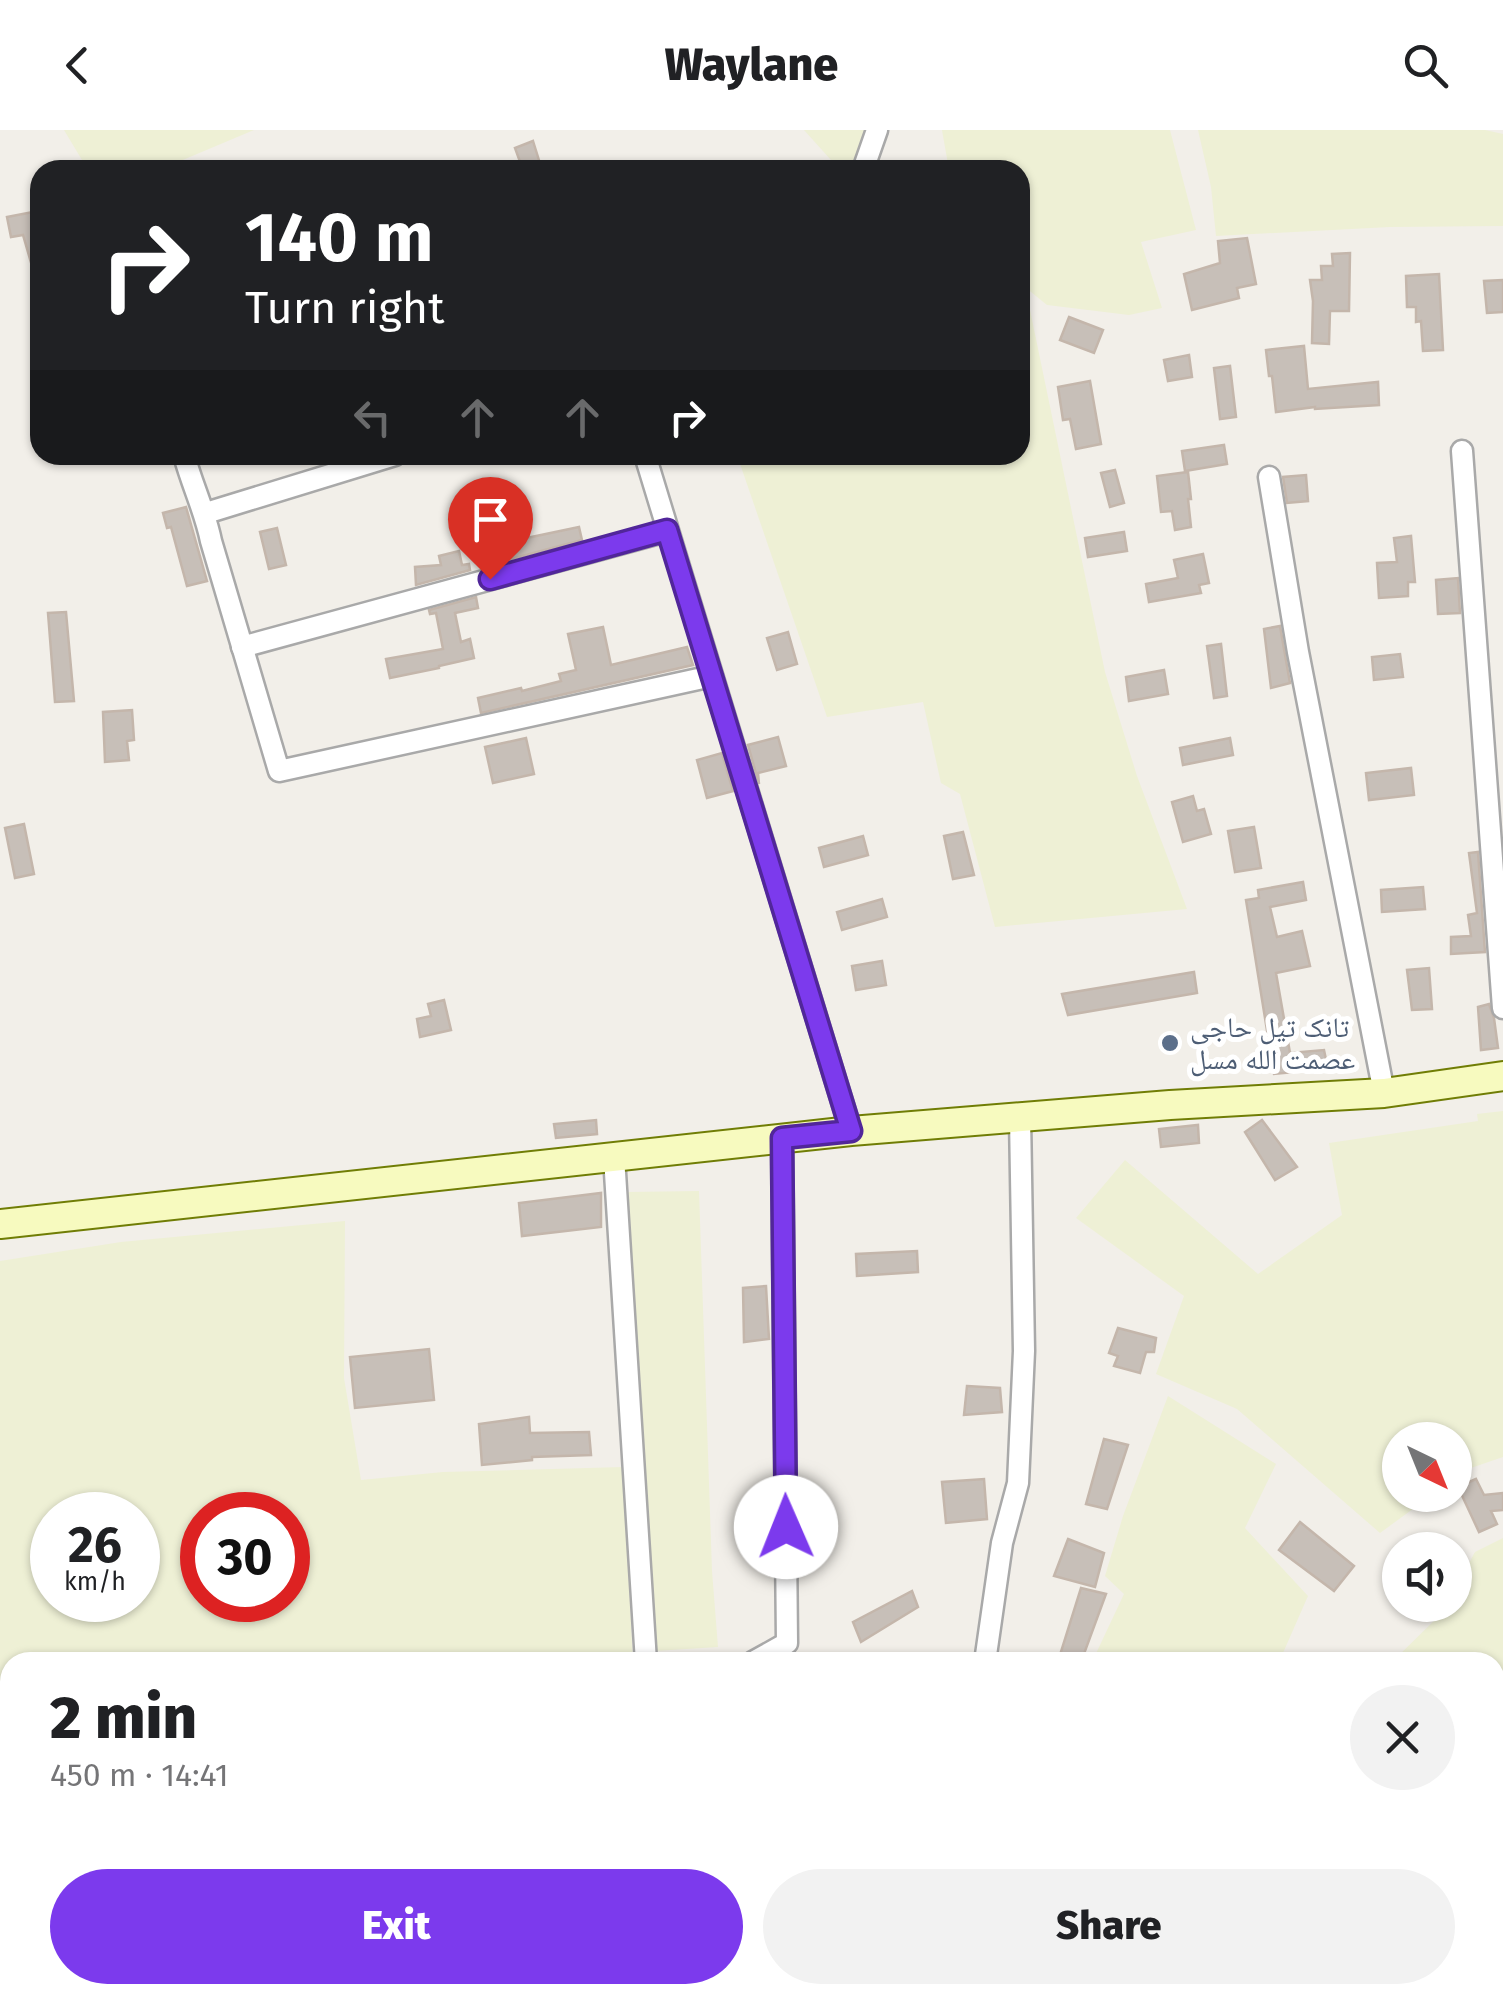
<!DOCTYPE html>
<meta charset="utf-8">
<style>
body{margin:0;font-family:"Fira Sans","Noto Naskh Arabic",sans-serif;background:#f2f2f2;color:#202124;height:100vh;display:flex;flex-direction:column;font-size:38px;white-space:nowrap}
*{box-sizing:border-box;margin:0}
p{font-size:32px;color:#757577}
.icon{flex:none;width:55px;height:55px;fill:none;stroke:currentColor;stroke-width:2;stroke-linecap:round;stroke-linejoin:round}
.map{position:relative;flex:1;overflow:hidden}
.panel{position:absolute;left:0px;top:1522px;width:1505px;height:352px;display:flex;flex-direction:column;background:#fff;border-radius:30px 30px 0 0;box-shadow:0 2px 8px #0004}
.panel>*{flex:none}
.hud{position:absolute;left:30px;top:30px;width:1000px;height:305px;border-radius:30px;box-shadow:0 2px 8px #0004;background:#202124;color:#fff;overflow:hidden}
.needle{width:65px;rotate:137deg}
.tools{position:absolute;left:1382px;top:1292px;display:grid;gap:20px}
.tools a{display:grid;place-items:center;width:90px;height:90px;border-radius:50%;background:#fff;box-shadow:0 2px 8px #0004;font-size:50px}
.speed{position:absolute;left:30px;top:1362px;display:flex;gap:20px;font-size:50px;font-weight:700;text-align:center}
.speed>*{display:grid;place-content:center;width:130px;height:130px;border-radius:50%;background:#fff;box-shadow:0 2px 8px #0004;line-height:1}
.speed small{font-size:25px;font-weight:400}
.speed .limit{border:15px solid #d22;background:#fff;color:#111}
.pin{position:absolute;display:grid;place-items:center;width:85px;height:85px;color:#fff;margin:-102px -42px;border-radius:50% 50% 50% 0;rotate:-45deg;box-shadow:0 0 10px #0007}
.pin .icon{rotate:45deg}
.me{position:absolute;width:110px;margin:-55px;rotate:359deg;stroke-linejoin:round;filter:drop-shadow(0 0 8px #0008)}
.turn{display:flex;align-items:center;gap:35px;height:210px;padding:0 50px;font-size:45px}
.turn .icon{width:130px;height:130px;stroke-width:2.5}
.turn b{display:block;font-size:70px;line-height:85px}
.lanes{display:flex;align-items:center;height:95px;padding:0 50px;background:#0003;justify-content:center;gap:50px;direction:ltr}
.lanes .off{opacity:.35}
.round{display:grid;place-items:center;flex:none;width:105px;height:105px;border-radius:52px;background:#f2f2f2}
.head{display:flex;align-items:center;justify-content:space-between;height:170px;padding:0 50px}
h1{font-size:60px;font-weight:800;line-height:75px}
.cta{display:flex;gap:20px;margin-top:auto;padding:20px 50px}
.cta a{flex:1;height:115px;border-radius:60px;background:#7c3aed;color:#fff;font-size:40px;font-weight:800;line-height:115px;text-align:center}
.cta a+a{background:#f2f2f2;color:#202124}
header{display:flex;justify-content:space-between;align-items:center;height:130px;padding:0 50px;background:#fff;font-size:45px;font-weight:800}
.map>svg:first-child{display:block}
.farmland{fill:#eef0d5;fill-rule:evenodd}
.building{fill:#c7bfb8;stroke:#c4b6ab;stroke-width:2.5}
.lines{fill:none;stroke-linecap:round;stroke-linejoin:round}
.minor-casing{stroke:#a9a9a9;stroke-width:25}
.secondary-casing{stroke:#707d05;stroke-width:32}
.minor{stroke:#fff;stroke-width:20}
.secondary{stroke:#f7fabf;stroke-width:28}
.route-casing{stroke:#51269a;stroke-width:25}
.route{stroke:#7c3aed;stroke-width:18}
.service-dot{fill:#5c6f8a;stroke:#fff;stroke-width:4}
.labels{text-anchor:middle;stroke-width:10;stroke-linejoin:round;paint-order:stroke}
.service-label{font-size:28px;fill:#4e5e75;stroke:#fff;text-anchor:start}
</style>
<header><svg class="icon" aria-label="back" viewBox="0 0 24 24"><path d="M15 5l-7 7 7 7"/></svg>Waylane<svg class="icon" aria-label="search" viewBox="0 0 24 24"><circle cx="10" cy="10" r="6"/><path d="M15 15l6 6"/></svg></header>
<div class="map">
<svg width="1503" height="1874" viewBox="0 0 1503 1874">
<rect width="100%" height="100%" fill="#f2efe9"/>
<g class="farmland">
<path d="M 64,0 L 254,0 L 159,40 L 88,40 Z"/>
<path d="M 804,0 L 868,0 L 849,40 L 840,40 Z"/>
<path d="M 942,0 L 1170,0 L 1196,100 L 1141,112 L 1162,178 L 1129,185 L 1047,175 L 1020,153 L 1020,40 L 949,40 Z"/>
<path d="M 1198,0 L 1485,0 L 1503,4 L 1503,96 L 1390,97 L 1216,106 L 1211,57 Z"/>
<path d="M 1030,180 L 1105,542 L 1137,646 L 1187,779 L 995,797 L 960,664 L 941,653 L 923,572 L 827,587 L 737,325 L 1020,325 L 1020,181 Z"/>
<path d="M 1503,981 L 1503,1327 L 1465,1340 L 1455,1348 L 1455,1310 L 1400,1310 L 1400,1365 L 1432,1365 L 1380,1403 L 1237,1279 L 1156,1244 L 1184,1166 L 1076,1088 L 1125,1030 L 1258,1144 L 1342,1085 L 1329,1013 L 1478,991 L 1477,984 Z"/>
<path d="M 699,1061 L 712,1441 L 718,1517 L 655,1521 L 627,1062 Z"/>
<path d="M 345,1091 L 344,1248 L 361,1350 L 443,1342 L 623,1337 L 633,1532 L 10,1532 L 10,1865 L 252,1865 L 245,1874 L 0,1874 L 0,1131 L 121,1112 ZM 52,1385 L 138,1385 L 138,1470 L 52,1470 ZM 202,1385 L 288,1385 L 288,1470 L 202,1470 Z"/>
<path d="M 1168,1266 L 1276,1334 L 1245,1398 L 1308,1466 L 1279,1532 L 1092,1532 L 1124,1464 L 1105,1446 L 1123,1386 Z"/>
<path d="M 1503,1408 L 1503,1865 L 1495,1863 L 1495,1532 L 1392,1532 L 1440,1485 L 1446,1475 L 1455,1475 L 1455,1459 L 1475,1422 Z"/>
</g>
<g class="building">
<path d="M 533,11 L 542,40 L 523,40 L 515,18 Z"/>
<path d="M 33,82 L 40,120 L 40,134 L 32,136 L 23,105 L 11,107 L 7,87 Z"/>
<path d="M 1247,108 L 1256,154 L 1237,158 L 1239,168 L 1192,180 L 1184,144 L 1220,133 L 1218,111 Z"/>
<path d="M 1350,123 L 1349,181 L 1330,181 L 1329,214 L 1312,213 L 1313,171 L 1310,150 L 1322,150 L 1321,136 L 1333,136 L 1332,124 Z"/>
<path d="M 1439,144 L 1443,220 L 1423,221 L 1421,191 L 1416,192 L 1416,177 L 1407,177 L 1406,146 Z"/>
<path d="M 1503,150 L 1503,182 L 1487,183 L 1484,151 Z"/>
<path d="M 1069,187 L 1103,200 L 1094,223 L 1060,210 Z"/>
<path d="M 1304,216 L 1308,259 L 1378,252 L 1379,275 L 1315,279 L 1315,277 L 1276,282 L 1272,246 L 1269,246 L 1266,220 Z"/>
<path d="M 1189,225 L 1192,247 L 1168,251 L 1164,230 Z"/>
<path d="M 1230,236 L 1236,287 L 1220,289 L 1214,238 Z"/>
<path d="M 1090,251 L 1101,314 L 1076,319 L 1070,289 L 1063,290 L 1058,257 Z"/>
<path d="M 1224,315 L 1227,334 L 1185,341 L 1182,321 Z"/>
<path d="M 1115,340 L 1124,373 L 1110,377 L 1101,343 Z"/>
<path d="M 1188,342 L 1191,369 L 1188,369 L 1191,397 L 1175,400 L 1172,381 L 1161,382 L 1157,346 Z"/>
<path d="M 1306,345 L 1308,371 L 1287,373 L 1283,347 Z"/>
<path d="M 186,377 L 207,451 L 187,456 L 171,397 L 167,398 L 163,383 Z"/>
<path d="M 579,397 L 582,410 L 500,432 L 494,412 L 515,406 L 517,410 Z"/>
<path d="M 277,398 L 286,435 L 269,439 L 260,402 Z"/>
<path d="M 1124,402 L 1127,421 L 1088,427 L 1085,408 Z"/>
<path d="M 1411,406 L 1415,452 L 1408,452 L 1408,466 L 1379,468 L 1377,433 L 1397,432 L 1394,408 Z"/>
<path d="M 459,421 L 462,435 L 469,434 L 470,440 L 416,455 L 415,437 L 441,435 L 439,426 Z"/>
<path d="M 1203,424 L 1209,453 L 1199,455 L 1201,463 L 1149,472 L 1146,454 L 1178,448 L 1174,430 Z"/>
<path d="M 1458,448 L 1460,483 L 1438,484 L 1436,450 Z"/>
<path d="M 476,467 L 478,478 L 455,483 L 461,512 L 470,509 L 474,528 L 439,536 L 439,538 L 390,548 L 386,529 L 443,519 L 436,483 L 430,484 L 429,480 Z"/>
<path d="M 66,482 L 74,571 L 55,572 L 48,483 Z"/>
<path d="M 1280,496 L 1290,553 L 1271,558 L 1264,499 Z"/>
<path d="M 603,497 L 611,535 L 687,517 L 693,535 L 481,583 L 478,568 L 521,558 L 522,561 L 561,551 L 559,544 L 576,540 L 568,504 Z"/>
<path d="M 788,502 L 797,534 L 777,540 L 767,508 Z"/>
<path d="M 1221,514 L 1227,566 L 1214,568 L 1207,516 Z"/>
<path d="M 1400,524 L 1403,547 L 1374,550 L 1372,527 Z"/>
<path d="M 1164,540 L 1168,564 L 1129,571 L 1126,547 Z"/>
<path d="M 132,580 L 134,610 L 127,611 L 129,630 L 105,632 L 103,582 Z"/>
<path d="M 778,607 L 786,636 L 758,643 L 759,654 L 748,615 Z"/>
<path d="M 526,608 L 534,644 L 493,653 L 485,617 Z"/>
<path d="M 1230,608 L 1233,625 L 1183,635 L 1180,618 Z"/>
<path d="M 722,623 L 733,661 L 707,668 L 697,630 Z"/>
<path d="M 1411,638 L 1414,665 L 1369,670 L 1366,643 Z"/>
<path d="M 1193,666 L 1197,681 L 1204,679 L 1211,704 L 1183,712 L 1172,672 Z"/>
<path d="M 24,694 L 34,744 L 15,748 L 5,698 Z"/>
<path d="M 1254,697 L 1261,738 L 1235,742 L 1228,701 Z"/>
<path d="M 963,702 L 974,745 L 953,749 L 944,706 Z"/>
<path d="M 863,706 L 868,725 L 824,737 L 819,718 Z"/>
<path d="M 1478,722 L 1485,822 L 1451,824 L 1451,807 L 1471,806 L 1468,785 L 1477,783 L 1469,723 Z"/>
<path d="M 1303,752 L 1306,770 L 1270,777 L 1277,807 L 1302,801 L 1310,836 L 1276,843 L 1290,923 L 1324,920 L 1328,939 L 1274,944 L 1246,770 L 1259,768 L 1258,760 Z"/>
<path d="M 1423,757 L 1425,779 L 1382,782 L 1381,760 Z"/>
<path d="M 882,769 L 887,787 L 842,800 L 837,782 Z"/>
<path d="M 882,831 L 886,855 L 856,860 L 852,836 Z"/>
<path d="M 1429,838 L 1432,879 L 1412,880 L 1407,840 Z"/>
<path d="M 1194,842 L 1197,863 L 1068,885 L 1062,864 Z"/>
<path d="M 444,870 L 451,900 L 420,907 L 417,889 L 431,886 L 428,874 Z"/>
<path d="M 1489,874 L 1494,888 L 1498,918 L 1481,920 L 1478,877 Z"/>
<path d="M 596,990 L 597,1004 L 556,1008 L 554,994 Z"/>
<path d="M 1262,990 L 1297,1037 L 1275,1050 L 1245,1002 Z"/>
<path d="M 1198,995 L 1199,1013 L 1161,1017 L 1159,999 Z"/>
<path d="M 601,1063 L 601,1097 L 522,1106 L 519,1073 Z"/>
<path d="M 917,1121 L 918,1142 L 857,1146 L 856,1124 Z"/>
<path d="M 766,1156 L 769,1209 L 744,1212 L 743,1158 Z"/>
<path d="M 1118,1198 L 1156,1208 L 1154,1222 L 1146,1222 L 1140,1243 L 1114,1236 L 1118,1226 L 1109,1223 Z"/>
<path d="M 429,1219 L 434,1270 L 355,1278 L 350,1227 Z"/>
<path d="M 967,1256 L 1000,1258 L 1002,1282 L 964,1285 Z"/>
<path d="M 529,1287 L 530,1303 L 589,1302 L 591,1325 L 532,1327 L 532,1330 L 482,1335 L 479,1294 Z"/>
<path d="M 1104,1309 L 1128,1315 L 1107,1379 L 1086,1374 Z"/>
<path d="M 984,1349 L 987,1389 L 946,1393 L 942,1352 Z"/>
<path d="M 1476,1349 L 1484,1365 L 1503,1363 L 1503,1380 L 1491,1381 L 1497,1394 L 1479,1402 L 1458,1357 Z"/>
<path d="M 1300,1392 L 1354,1436 L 1334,1461 L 1279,1420 Z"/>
<path d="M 1068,1409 L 1104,1423 L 1095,1457 L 1054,1446 Z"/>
<path d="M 1081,1458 L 1106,1464 L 1081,1532 L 1060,1525 Z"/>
<path d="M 912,1461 L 918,1477 L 861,1512 L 853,1492 Z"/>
</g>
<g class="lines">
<defs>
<g id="minor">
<path d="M 863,40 L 877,0"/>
<path d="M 1462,321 L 1503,878"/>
<path d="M 184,325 C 192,355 205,381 211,411 L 279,641 L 712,546"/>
<path d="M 645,325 L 851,1001"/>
<path d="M 1269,347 L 1298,522 L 1384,963"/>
<path d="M 206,383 L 395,325"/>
<path d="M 242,517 L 667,401"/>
<path d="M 614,1027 L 646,1532"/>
<path d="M 753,1532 L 787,1513 L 782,1008"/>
<path d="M 985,1532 L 1002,1413 L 1018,1353 L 1024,1221 L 1020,987"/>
<path d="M 1215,1865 L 1221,1874"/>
<path d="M 253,1874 L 261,1865"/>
</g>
<path id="secondary" d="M 0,1094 L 851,1001 L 1170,975 L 1384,963 L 1503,946"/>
</defs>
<use href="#minor" class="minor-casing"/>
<use href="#secondary" class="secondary-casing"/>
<use href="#minor" class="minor"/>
<use href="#secondary" class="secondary"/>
</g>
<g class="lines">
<defs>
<path id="route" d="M 490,449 L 667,400 L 851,1001 L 782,1008 L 786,1397"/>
</defs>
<use href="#route" class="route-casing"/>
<use href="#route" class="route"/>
</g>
<circle class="service-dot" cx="1170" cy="913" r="10"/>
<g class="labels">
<g class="service-label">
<text x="1190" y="907">تانک تیل حاجی<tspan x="1190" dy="32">عصمت الله مسل</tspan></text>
</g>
</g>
</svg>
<div class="tools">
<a><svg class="needle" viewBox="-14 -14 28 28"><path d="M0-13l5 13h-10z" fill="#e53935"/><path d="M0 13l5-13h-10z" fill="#757577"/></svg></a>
<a><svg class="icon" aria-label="sound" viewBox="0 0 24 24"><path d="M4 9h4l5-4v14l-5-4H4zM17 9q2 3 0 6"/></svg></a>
</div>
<div class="speed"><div>26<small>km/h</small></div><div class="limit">30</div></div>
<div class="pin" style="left:490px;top:449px;background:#d93025"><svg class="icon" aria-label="arrive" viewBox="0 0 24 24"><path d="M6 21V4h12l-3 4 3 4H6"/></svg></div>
<svg class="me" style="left:786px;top:1397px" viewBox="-20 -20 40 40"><circle r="19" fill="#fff"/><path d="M0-13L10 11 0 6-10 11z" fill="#7c3aed"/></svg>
<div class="hud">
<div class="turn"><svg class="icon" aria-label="right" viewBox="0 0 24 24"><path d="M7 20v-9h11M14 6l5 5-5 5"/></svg><div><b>140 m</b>Turn right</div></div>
<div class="lanes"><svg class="icon off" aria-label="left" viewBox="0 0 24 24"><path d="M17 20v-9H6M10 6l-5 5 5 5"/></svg><svg class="icon off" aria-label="ahead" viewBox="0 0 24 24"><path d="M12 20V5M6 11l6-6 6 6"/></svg><svg class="icon off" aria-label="ahead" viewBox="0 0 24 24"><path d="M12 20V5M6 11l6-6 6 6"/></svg><svg class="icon" aria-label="right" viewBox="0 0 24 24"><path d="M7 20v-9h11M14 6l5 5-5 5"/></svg></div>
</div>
<section class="panel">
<div class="head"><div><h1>2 min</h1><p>450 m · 14:41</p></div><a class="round"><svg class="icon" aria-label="close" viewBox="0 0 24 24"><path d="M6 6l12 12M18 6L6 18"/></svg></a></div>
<div class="cta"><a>Exit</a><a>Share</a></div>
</section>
</div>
